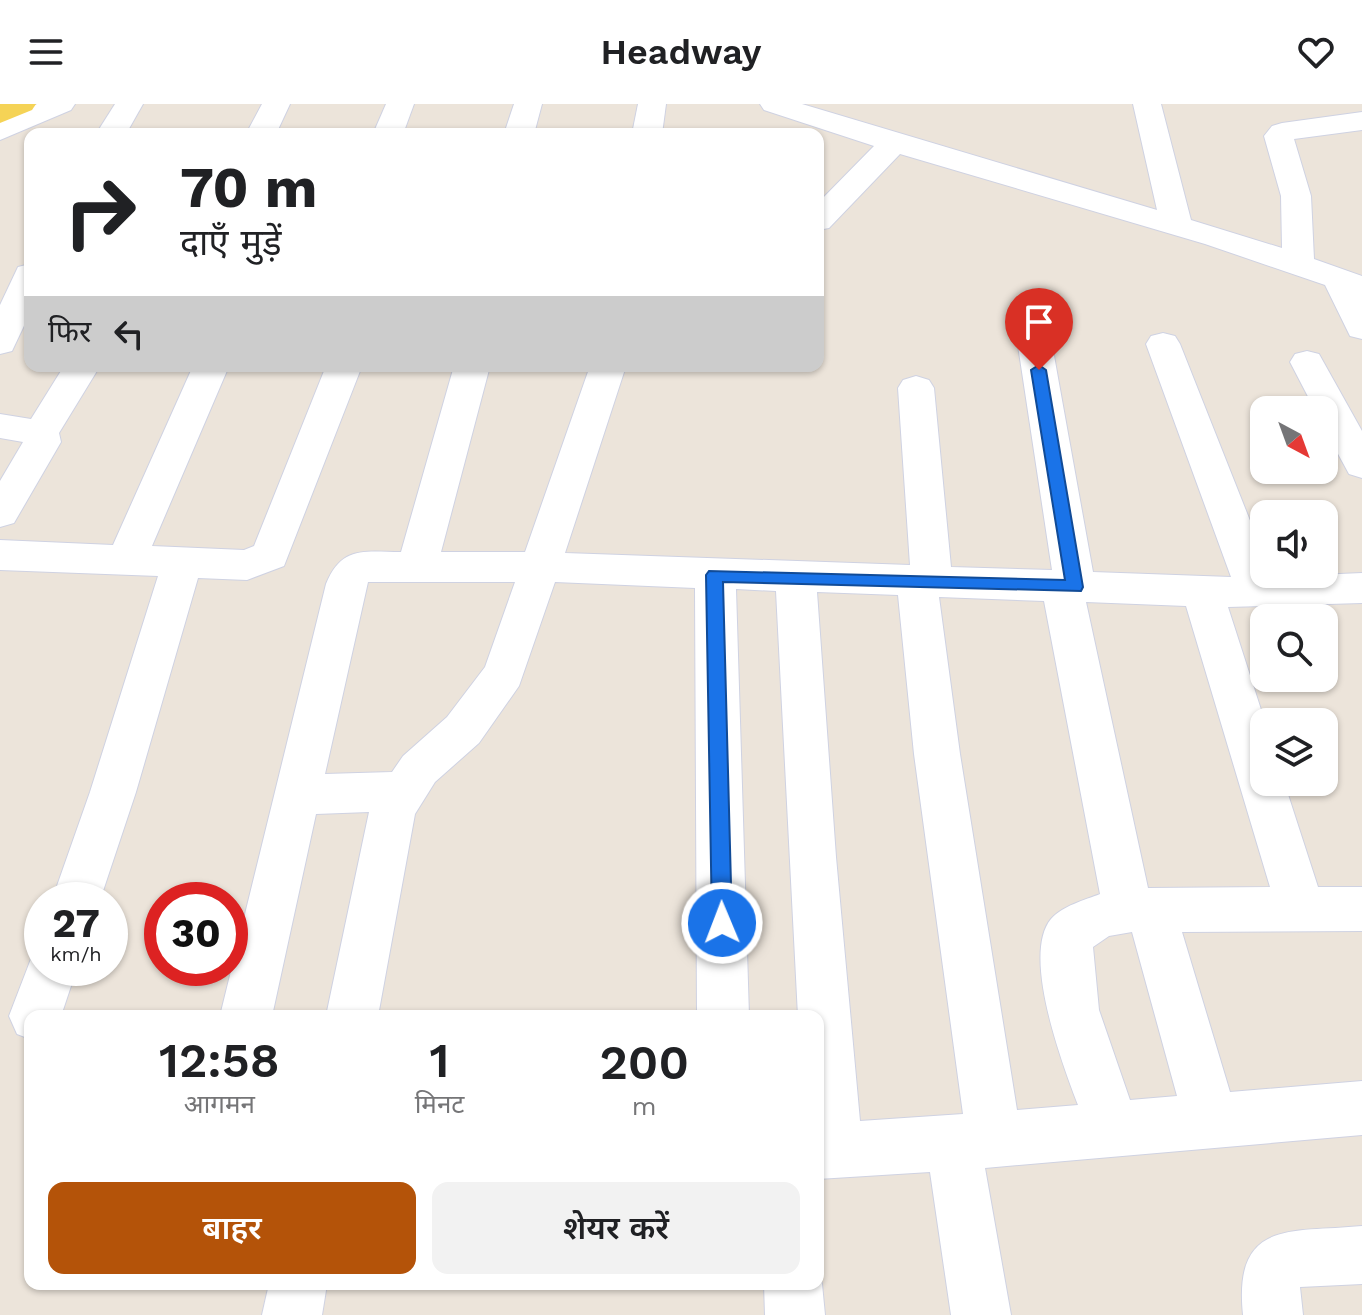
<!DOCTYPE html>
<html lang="hi">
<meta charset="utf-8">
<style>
body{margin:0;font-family:"Work Sans","Noto Sans Devanagari",sans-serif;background:#f2f2f2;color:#202124;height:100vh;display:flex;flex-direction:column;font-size:30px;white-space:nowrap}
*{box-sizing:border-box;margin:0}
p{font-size:26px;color:#757577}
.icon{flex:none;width:44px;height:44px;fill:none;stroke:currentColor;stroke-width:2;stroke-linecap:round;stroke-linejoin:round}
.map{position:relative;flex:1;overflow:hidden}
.drawer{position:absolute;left:24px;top:906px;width:800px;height:280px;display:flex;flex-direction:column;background:#fff;border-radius:16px;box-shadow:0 2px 6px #0004}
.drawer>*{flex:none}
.top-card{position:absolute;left:24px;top:24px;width:800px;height:244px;border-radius:16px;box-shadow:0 2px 6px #0004;background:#fff;color:#202124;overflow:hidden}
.needle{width:52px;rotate:139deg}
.tools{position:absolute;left:1250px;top:292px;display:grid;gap:16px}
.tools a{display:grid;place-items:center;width:88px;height:88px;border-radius:16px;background:#fff;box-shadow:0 2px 6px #0004;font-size:40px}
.speed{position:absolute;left:24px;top:778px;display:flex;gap:16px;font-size:40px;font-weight:700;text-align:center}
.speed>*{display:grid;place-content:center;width:104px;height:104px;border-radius:50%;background:#fff;box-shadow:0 2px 6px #0004;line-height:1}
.speed small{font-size:20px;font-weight:400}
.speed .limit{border:12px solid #d22;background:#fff;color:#111}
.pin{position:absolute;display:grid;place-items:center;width:68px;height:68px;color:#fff;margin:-82px -34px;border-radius:50% 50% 50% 0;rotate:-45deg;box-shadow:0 0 8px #0007}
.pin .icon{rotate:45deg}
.me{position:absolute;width:88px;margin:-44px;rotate:359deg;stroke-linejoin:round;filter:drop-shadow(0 0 6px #0008)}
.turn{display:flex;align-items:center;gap:28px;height:168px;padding:0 24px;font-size:36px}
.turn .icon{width:104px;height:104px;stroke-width:2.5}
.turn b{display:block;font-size:56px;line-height:68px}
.then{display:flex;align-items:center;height:76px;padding:0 24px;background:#0003;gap:16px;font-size:30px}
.eta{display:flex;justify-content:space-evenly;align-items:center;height:136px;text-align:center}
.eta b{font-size:48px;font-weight:600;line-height:56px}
.action{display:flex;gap:16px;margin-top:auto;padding:16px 24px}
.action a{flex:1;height:92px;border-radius:16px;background:#b45309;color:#fff;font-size:32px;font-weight:600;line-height:92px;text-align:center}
.action a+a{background:#f2f2f2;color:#202124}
header{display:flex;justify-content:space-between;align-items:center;height:104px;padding:0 24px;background:#fff;font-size:36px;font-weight:600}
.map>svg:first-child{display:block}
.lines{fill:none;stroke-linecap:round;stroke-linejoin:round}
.street-casing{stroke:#cfd2e2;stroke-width:2}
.secondary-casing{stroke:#cfd2e2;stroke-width:2}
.primary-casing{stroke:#c7c7c7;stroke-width:2}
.street{fill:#fff;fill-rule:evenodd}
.secondary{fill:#fff;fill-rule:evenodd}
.primary{fill:#f5d356;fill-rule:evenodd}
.route{fill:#1a73e8;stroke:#114b97;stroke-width:2}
</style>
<header><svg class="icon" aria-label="menu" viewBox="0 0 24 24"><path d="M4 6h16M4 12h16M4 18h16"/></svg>Headway<svg class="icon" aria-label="heart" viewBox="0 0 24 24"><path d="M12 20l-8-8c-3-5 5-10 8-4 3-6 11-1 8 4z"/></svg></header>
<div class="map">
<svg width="1362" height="1211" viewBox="0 0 1362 1211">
<rect width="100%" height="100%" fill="#ece4da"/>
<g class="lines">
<defs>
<g id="street">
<path d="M 115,0 L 143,0 L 126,30 L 96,30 Z"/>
<path d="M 262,0 L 290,0 L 276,30 L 246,30 Z"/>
<path d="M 386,0 L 414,0 L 403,30 L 373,30 Z"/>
<path d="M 514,0 L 542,0 L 534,30 L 504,30 Z"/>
<path d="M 638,0 L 666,0 L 662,30 L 632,30 Z"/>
<path d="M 760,0 L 802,0 L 1157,106 L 1133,0 L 1161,0 L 1191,116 L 1282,144 L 1281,92 L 1264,32 L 1272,22 L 1282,19 L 1362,8 L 1362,26 L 1294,35 L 1311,92 L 1314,155 L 1362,172 L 1362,235 L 1350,232 L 1325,181 L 1205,140 L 900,50 L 829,124 L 818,126 L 818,99 L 874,42 L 764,6 Z"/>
<path d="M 30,160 L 30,209 L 12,247 L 0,250 L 0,201 L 18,163 Z"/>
<path d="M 1034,224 L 1046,227 L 1051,235 L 1093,468 L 1231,473 L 1146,240 L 1151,232 L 1163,229 L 1175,232 L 1180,240 L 1264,452 L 1264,470 L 1272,473 L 1362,469 L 1362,499 L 1228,503 L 1265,618 L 1264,678 L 1284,678 L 1318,783 L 1362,783 L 1362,827 L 1182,828 L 1230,988 L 1362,977 L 1362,1031 L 985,1064 L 1011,1211 L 951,1211 L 930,1068 L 818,1075 L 818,912 L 798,912 L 776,487 L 736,485 L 749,912 L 697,912 L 695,484 L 555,478 L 519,582 L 479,639 L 435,678 L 415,710 L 378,912 L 326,912 L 369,708 L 316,710 L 272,912 L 220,912 L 326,480 C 342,441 365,448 401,448 L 454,262 L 490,262 L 441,448 L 525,448 L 590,262 L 626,262 L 565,449 L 910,461 L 898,284 L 903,276 L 916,272 L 929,276 L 934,284 L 951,463 L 1052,466 L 1017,235 L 1022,227 ZM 368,478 L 515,478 L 485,563 L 447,613 L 403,652 L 392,668 L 325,670 ZM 817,488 L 898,491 L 914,650 L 963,1010 L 860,1017 L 836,753 ZM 939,493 L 1044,497 L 1100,790 C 1085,796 1062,802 1051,815 C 1021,851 1063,962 1078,1001 L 1017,1006 L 960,650 ZM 1086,498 L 1186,502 L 1270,783 L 1148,784 ZM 1132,828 L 1177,992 L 1130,996 L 1099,906 L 1093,843 L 1109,832 Z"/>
<path d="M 1307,247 L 1319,250 L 1362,327 L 1362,374 L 1349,370 L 1324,324 L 1324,306 L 1315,306 L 1290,258 L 1295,250 Z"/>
<path d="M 64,262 L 100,262 L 59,329 L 61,338 L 14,419 L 0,423 L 0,377 L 23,338 L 0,334 L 0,310 L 31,315 Z"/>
<path d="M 193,262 L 229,262 L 152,442 L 244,446 L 254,442 L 326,262 L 362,262 L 284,462 L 247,476 L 198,474 L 136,688 L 100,796 L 52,796 L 90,688 L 158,472 L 0,466 L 0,436 L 113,441 Z"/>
<path d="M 42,844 L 42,864 L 77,864 L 61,912 L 30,912 L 30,935 L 17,930 L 9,912 L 34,847 Z"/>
<path d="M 1362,1122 L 1362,1180 L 1300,1183 L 1303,1211 L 1243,1211 C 1233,1114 1292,1129 1362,1122 Z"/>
<path d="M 818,1169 L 822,1180 L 825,1211 L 765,1211 L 764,1180 L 818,1180 Z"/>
<path d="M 269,1180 L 327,1180 L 322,1211 L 262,1211 Z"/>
</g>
<path id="secondary" d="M 37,0 L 75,0 L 71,6 L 0,36 L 0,16 Z"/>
<path id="primary" d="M 0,0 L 36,0 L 32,6 L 0,19 Z"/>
</defs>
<use href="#street" class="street-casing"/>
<use href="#secondary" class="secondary-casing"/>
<use href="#primary" class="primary-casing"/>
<use href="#street" class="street"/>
<use href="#secondary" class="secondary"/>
<use href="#primary" class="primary"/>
</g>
<path class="route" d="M 1039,261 L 1046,266 L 1083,483 L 1081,487 L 723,478 L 732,819 L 729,825 L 722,828 L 715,825 L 712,819 L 706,471 L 709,467 L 1065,476 L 1031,266 Z"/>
</svg>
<div class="tools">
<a><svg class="needle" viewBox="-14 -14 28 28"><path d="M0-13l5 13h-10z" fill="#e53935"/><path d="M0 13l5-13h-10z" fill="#757577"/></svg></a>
<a><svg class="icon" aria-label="sound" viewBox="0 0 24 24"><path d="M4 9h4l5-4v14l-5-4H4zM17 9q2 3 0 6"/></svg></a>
<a><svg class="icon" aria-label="search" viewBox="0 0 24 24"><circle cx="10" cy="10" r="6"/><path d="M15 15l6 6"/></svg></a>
<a><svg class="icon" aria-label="layers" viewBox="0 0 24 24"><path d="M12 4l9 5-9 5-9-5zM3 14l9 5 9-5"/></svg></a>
</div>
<div class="speed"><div>27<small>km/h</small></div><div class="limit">30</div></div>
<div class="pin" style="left:1039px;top:266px;background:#d93025"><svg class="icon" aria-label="arrive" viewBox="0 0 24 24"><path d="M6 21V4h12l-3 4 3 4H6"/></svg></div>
<svg class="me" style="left:722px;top:819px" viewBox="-20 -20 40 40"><circle r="17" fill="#1a73e8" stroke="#fff" stroke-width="3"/><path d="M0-11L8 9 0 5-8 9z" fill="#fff"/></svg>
<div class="top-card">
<div class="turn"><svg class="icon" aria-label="right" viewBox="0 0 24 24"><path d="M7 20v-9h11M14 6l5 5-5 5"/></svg><div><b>70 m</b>दाएँ मुड़ें</div></div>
<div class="then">फिर<svg class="icon" aria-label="left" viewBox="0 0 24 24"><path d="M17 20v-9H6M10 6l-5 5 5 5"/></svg></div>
</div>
<section class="drawer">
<div class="eta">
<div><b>12:58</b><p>आगमन</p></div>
<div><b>1</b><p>मिनट</p></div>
<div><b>200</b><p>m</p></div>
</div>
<div class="action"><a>बाहर</a><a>शेयर करें</a></div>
</section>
</div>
